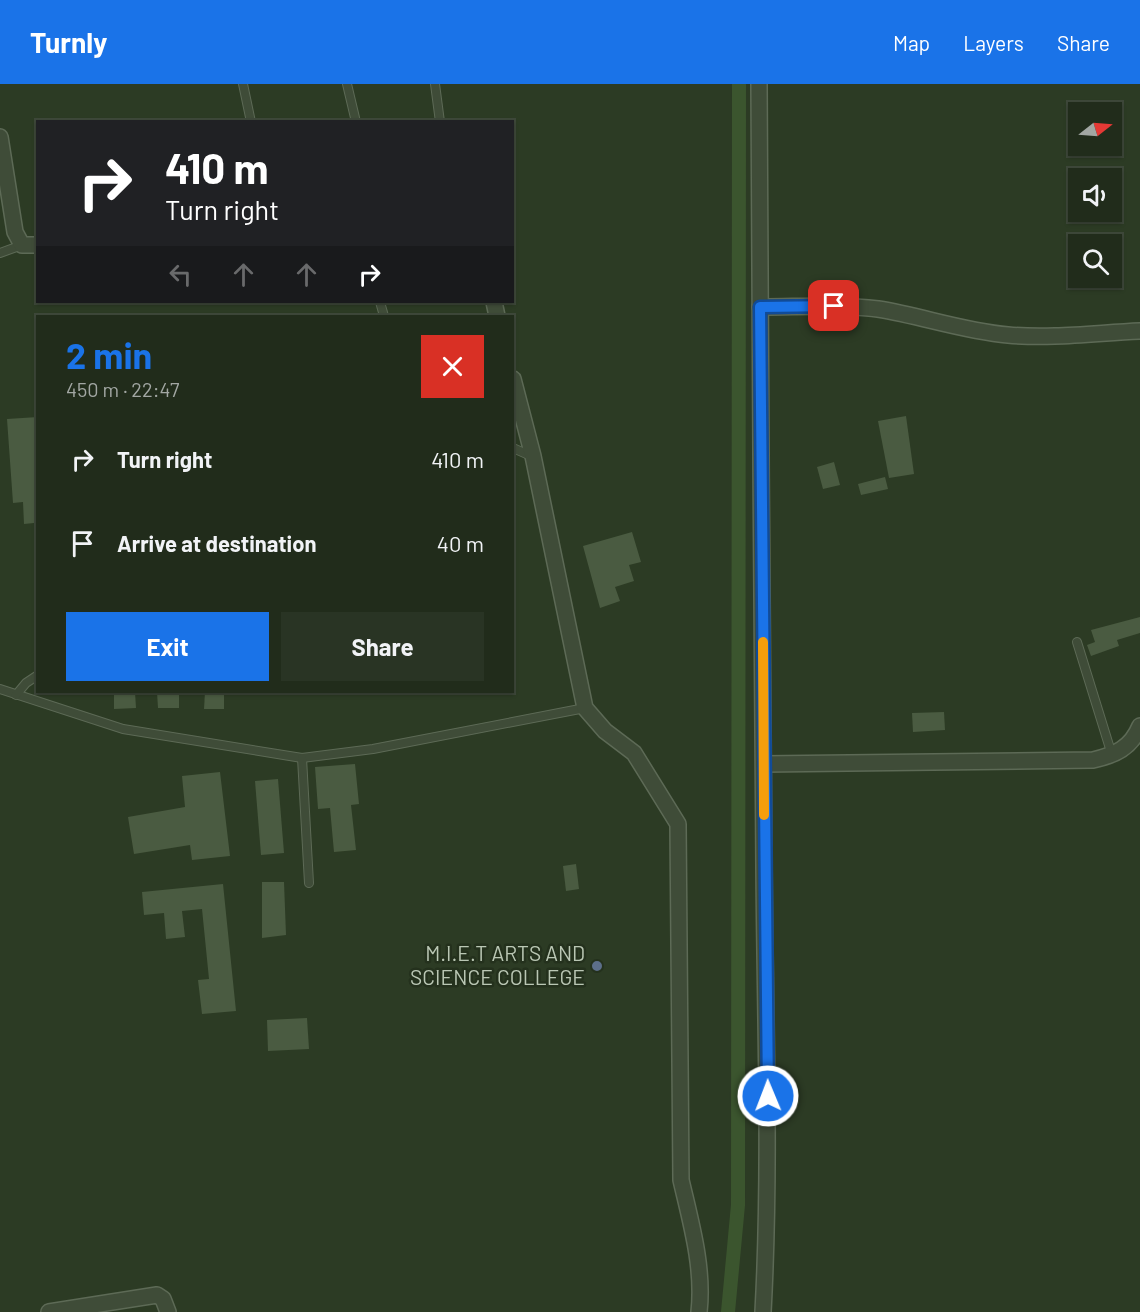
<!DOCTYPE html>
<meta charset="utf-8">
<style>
body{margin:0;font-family:Barlow,sans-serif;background:#293424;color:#f1f3f6;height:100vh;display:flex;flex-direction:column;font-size:22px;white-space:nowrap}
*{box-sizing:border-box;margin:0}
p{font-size:20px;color:#a2a7a3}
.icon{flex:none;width:33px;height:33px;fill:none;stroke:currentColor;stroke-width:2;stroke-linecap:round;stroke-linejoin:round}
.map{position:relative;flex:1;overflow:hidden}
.panel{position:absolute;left:36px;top:231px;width:478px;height:378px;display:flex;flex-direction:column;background:#212c1b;border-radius:0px;box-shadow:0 2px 4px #0004,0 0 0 2px #3e483a}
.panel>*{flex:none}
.top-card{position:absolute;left:36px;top:36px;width:478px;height:183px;border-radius:0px;box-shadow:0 2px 4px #0004,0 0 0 2px #3e483a;background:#202124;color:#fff;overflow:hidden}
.needle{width:39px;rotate:73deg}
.buttons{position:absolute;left:1068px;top:18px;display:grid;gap:12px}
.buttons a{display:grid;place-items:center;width:54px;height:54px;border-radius:0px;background:#212c1b;box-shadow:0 2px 4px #0004,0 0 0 2px #3e483a;font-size:30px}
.pin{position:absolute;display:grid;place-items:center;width:51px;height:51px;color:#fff;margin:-26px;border-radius:12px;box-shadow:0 3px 9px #0006}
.me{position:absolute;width:66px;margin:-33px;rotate:359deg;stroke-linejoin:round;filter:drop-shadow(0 0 4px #0008)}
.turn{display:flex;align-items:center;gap:21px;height:126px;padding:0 30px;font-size:27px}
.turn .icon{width:78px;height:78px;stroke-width:2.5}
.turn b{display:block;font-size:42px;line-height:51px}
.lanes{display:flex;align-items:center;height:57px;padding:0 30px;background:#0003;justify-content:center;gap:30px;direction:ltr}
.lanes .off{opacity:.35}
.round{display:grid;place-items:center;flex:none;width:63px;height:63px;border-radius:0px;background:#293424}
.headline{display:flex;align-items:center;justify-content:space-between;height:102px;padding:0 30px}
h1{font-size:36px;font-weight:700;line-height:45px;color:#1a73e8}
.button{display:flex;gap:12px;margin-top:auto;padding:12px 30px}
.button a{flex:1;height:69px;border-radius:0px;background:#1a73e8;color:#fff;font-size:24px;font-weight:700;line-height:69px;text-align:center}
.button a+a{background:#293424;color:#f1f3f6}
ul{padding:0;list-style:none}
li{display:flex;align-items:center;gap:18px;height:84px;padding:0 30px}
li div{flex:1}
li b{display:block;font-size:22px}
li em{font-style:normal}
header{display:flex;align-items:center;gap:36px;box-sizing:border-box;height:84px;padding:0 30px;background:#1a73e8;color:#fff}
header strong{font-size:28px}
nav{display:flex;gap:33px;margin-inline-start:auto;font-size:21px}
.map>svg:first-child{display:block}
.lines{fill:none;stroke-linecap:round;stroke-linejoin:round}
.canal{stroke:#3b552e;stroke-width:14}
.building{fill:#4a5b41}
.lane-casing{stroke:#5d6a56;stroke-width:10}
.street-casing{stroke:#5d6a56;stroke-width:18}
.lane{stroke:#3f4c38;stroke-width:8}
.street{stroke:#3f4c38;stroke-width:15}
.route-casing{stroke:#114b97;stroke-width:15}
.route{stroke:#1a73e8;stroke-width:10}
.slow{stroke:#f59e0b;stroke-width:10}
.service-dot{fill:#5c6f8a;stroke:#24311d;stroke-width:2}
.labels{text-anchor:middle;stroke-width:5;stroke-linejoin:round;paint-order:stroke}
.poi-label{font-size:21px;fill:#bac7b4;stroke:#24311d;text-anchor:end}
</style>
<header>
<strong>Turnly</strong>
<nav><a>Map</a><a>Layers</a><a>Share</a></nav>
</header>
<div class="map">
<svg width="1140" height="1228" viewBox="0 0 1140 1228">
<rect width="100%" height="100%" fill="#2c3b24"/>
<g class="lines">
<path class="canal" d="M 728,1228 L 738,1121 L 739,0"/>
</g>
<g class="building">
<path d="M 906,332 L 914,390 L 889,394 L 878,337 Z"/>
<path d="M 38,333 L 38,410 L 34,411 L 35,431 L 34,439 L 24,440 L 23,418 L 13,419 L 7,335 Z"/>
<path d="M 834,378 L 840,401 L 823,405 L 817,383 Z"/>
<path d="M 885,393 L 888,405 L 861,411 L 858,400 Z"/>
<path d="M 632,448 L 641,478 L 629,481 L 634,497 L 615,503 L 620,517 L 600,524 L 583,462 Z"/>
<path d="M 1140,533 L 1140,549 L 1117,556 L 1119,562 L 1091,572 L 1087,561 L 1095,558 L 1091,546 Z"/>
<path d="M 114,608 L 135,608 L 136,624 L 114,625 Z"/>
<path d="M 157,608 L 179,608 L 179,624 L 158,624 Z"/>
<path d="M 205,608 L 224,608 L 224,625 L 204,625 Z"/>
<path d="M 944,628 L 945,646 L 913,648 L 912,629 Z"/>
<path d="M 355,680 L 359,720 L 351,721 L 356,766 L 334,768 L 330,724 L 318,725 L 315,683 Z"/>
<path d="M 220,688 L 230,772 L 192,776 L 190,761 L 134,770 L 128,733 L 185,723 L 182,692 Z"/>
<path d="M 278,695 L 284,769 L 261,771 L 255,697 Z"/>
<path d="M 576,780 L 579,805 L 566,807 L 563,782 Z"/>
<path d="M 262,798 L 284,798 L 286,851 L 262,854 Z"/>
<path d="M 223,800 L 236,927 L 202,930 L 198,896 L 209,895 L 202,825 L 182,827 L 185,853 L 166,855 L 164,829 L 144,831 L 142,808 Z"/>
<path d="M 307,934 L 309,965 L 268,967 L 267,936 Z"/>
</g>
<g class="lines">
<defs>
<g id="lane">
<path d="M 243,0 L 251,38"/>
<path d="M 347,0 L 356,38"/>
<path d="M 435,0 L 440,38"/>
<path d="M 0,169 L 22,161"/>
<path d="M 380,218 L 384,232"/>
<path d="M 513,364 L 531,372"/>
<path d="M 1077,558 L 1112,671"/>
<path d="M 0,605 L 123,645 L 302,674 L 373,665 L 585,624"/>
<path d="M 16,611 L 26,599 L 38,591"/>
<path d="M 302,674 L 309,799"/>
</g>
<g id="street">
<path d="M 759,0 C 760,261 762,523 764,784 C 765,932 771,1080 763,1228"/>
<path d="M 0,53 L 15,148 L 22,161 L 38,161"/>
<path d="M 494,218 L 497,232"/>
<path d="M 760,223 C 799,223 839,220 878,225 C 922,232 963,247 1008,251 C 1051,255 1096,249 1140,247"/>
<path d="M 513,295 L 533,372 L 585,624 L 605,647 L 634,669 L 678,740 L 681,1096 C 691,1139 704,1184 699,1228"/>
<path d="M 764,680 L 1093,676 C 1115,671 1131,664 1140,642"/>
<path d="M 49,1228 L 157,1211 L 163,1215 L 168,1228"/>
</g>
</defs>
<use href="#lane" class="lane-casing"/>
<use href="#street" class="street-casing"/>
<use href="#lane" class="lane"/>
<use href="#street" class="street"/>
</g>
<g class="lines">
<defs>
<path id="route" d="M 768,1012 L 760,223 L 834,222"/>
</defs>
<use href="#route" class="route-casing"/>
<use href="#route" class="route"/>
<path class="slow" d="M 763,558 L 764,731"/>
</g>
<circle class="service-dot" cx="597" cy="882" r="6"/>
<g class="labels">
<g class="poi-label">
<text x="585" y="877">M.I.E.T ARTS AND<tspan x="585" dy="24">SCIENCE COLLEGE</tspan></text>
</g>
</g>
</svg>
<div class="buttons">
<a><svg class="needle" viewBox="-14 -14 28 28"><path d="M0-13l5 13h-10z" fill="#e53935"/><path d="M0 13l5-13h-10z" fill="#a2a7a3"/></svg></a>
<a><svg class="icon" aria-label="sound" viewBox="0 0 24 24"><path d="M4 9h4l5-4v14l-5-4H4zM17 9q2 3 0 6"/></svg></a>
<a><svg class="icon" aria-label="search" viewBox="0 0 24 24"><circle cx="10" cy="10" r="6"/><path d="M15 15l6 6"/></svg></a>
</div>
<div class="pin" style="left:834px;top:222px;background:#d93025"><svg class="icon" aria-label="arrive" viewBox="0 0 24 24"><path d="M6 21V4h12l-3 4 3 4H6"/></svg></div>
<svg class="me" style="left:768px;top:1012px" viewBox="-20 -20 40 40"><circle r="17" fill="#1a73e8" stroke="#fff" stroke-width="3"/><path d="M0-11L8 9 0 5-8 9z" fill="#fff"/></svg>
<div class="top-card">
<div class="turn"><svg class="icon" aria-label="right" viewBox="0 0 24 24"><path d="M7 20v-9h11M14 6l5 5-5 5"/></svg><div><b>410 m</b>Turn right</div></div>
<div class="lanes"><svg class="icon off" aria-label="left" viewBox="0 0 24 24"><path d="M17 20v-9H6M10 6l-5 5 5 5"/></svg><svg class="icon off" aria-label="ahead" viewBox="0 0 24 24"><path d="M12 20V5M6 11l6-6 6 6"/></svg><svg class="icon off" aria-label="ahead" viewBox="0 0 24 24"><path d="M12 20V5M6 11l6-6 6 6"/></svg><svg class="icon" aria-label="right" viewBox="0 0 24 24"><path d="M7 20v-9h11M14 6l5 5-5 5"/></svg></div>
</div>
<section class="panel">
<div class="headline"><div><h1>2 min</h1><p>450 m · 22:47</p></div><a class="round" style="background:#d93025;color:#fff"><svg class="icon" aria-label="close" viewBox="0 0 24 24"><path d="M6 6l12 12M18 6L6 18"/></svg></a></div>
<ul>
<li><svg class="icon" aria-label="right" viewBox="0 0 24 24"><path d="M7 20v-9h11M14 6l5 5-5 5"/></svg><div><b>Turn right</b></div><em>410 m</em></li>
<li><svg class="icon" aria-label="arrive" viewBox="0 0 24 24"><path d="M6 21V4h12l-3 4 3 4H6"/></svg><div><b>Arrive at destination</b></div><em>40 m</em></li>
</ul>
<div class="button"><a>Exit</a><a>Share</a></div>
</section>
</div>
